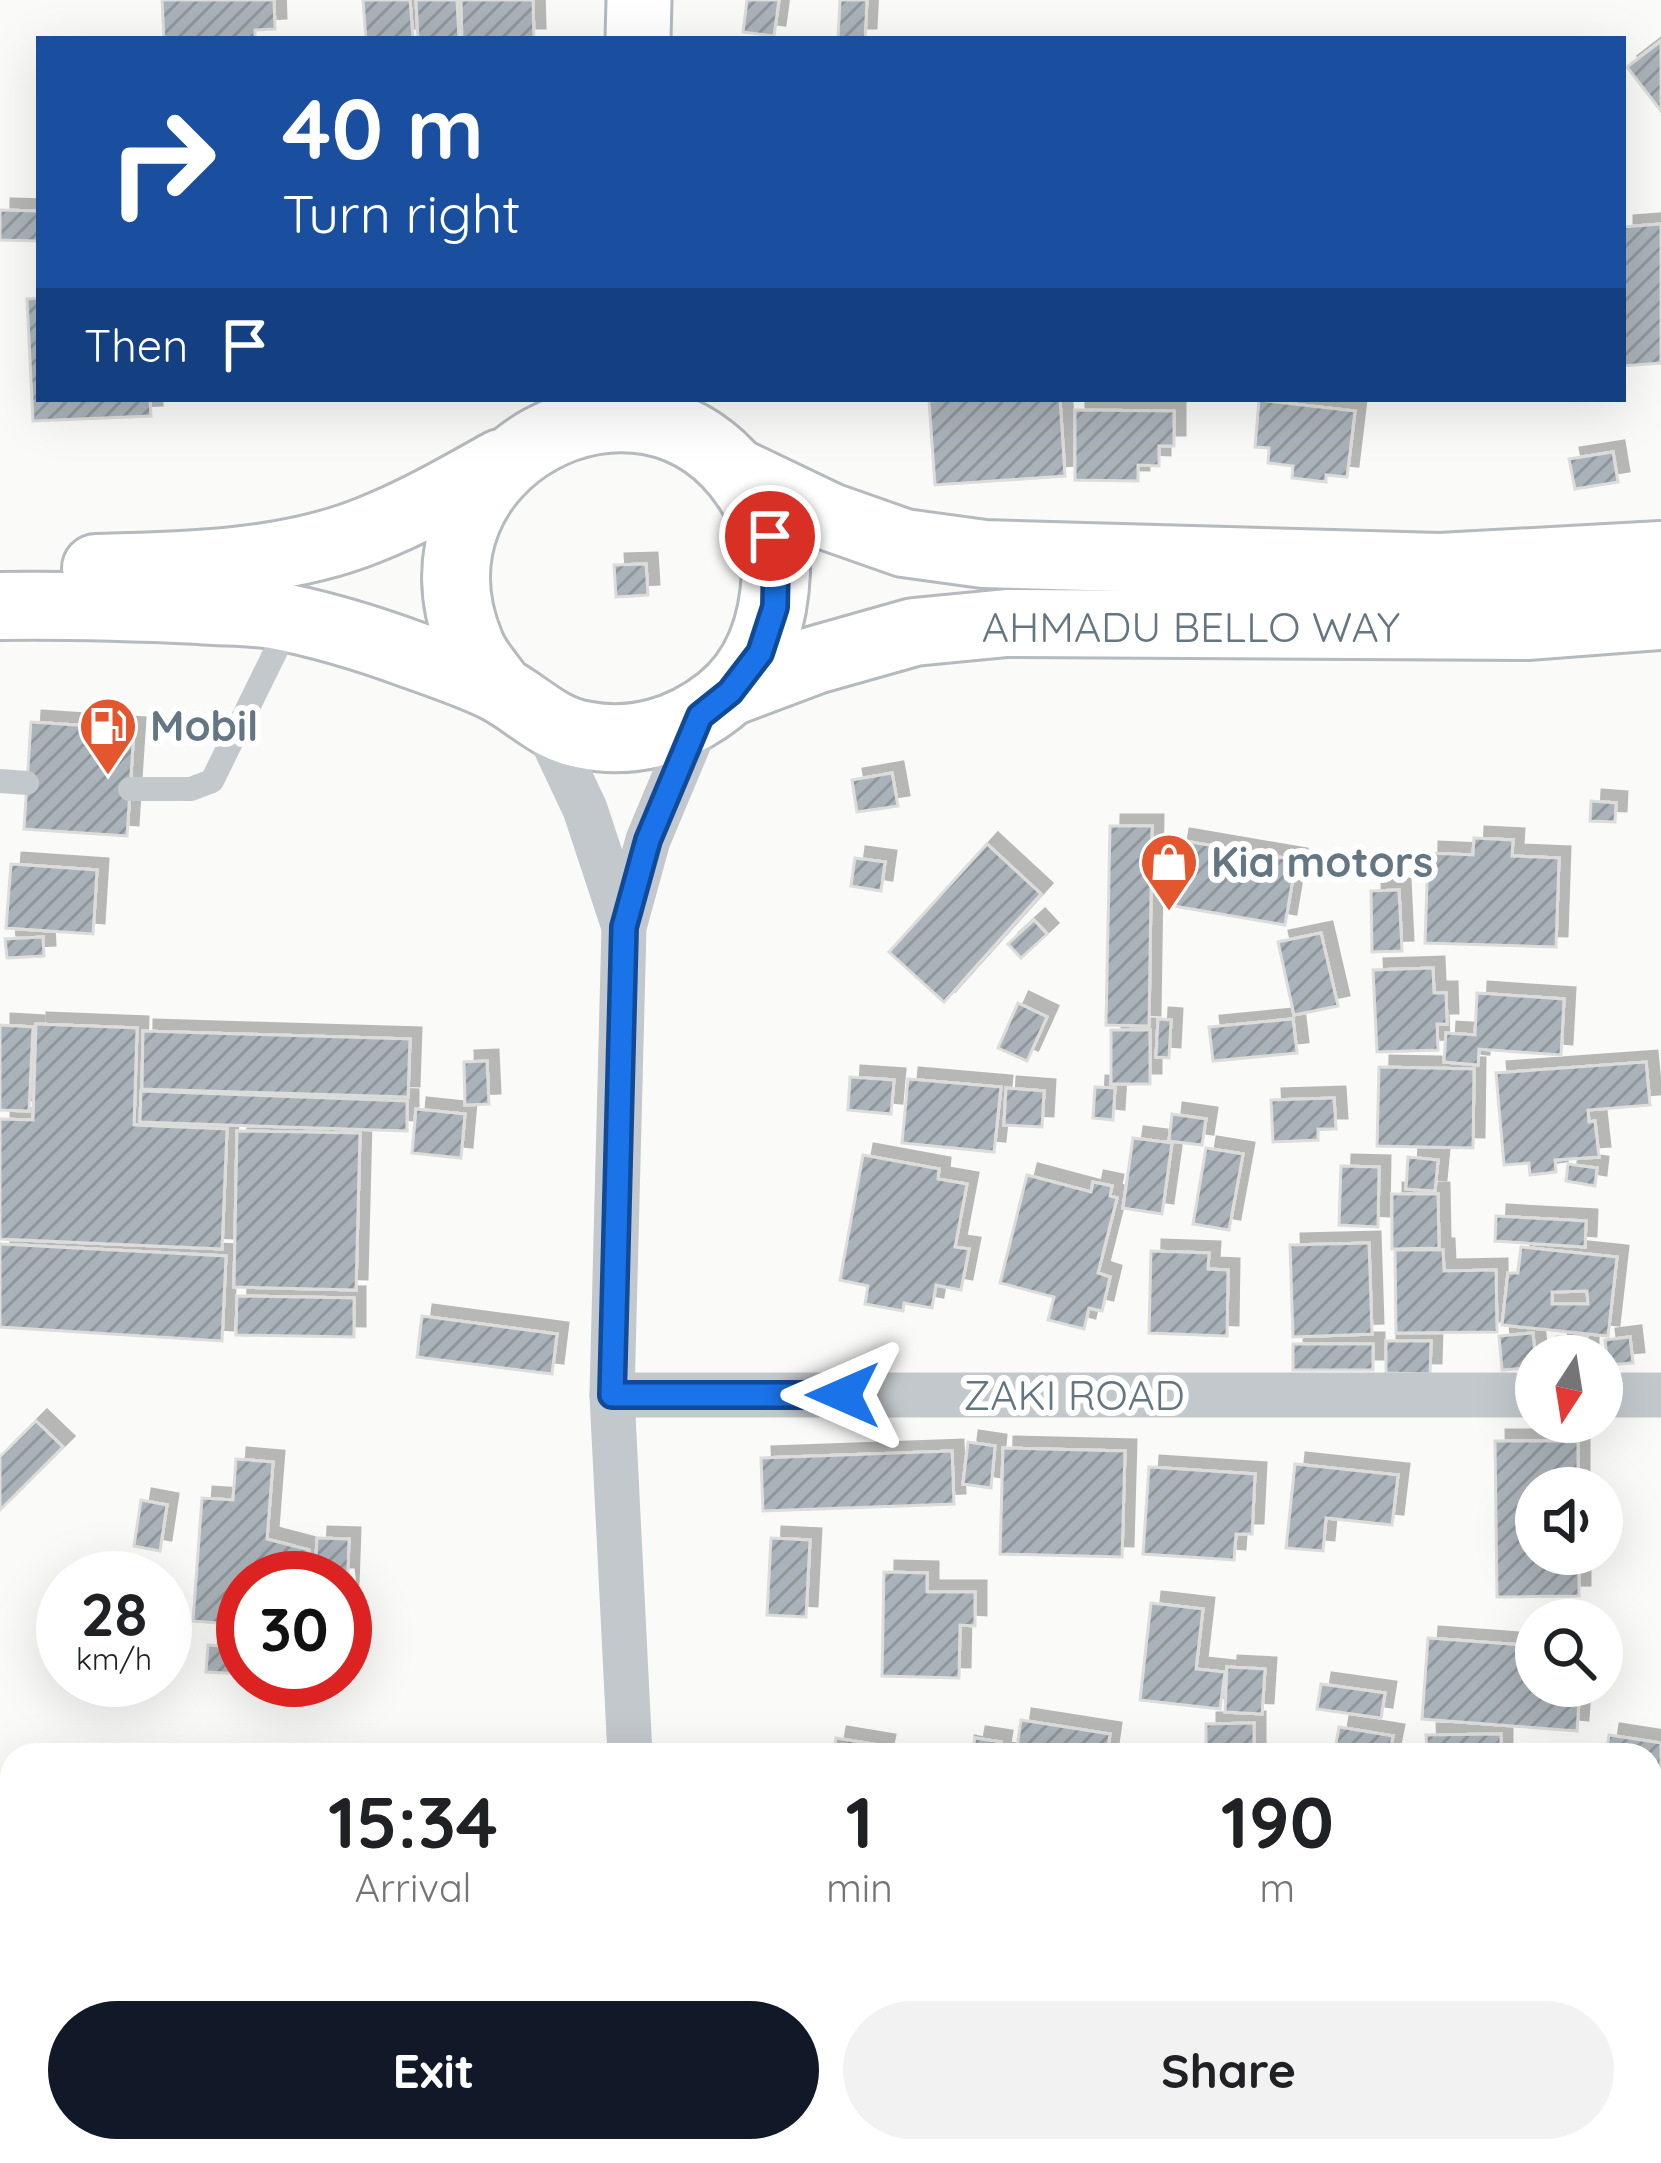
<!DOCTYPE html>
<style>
body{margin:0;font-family:Quicksand,sans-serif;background:#f2f2f2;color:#202124;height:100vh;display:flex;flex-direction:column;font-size:45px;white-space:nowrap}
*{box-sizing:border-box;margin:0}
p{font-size:39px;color:#757577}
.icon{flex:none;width:66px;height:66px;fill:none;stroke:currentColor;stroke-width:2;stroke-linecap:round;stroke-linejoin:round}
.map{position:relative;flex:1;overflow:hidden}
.panel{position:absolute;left:0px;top:1743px;width:1662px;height:420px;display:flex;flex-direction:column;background:#fff;border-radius:36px 36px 0 0;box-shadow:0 12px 48px #0002}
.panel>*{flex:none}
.hud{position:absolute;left:36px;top:36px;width:1590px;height:366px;border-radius:0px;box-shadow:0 12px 48px #0002;background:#1a4fa0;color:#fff;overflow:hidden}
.needle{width:78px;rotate:192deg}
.fabs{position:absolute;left:1515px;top:1335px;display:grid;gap:24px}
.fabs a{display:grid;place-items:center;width:108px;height:108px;border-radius:50%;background:#fff;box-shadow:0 12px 48px #0002;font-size:60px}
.speed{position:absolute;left:36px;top:1551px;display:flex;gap:24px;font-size:60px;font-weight:700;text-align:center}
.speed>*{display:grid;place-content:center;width:156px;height:156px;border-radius:50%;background:#fff;box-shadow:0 12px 48px #0002;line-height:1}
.speed small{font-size:30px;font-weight:400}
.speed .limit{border:18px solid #d22;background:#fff;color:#111}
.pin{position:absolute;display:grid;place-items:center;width:102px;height:102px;color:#fff;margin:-51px;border:6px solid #fff;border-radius:50%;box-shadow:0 3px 12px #0007}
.me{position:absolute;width:132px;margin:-66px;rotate:270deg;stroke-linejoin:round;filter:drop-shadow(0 0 9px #0008)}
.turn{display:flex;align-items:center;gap:42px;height:252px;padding:0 48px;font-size:54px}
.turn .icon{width:156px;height:156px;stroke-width:2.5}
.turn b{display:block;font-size:84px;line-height:102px}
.then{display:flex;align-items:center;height:114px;padding:0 48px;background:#0003;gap:24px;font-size:45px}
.eta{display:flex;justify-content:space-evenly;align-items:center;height:204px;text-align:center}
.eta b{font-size:72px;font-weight:700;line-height:84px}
.button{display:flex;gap:24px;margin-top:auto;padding:24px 48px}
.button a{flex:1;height:138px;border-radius:72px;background:#111827;color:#fff;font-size:48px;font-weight:700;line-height:138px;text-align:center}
.button a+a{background:#f2f2f2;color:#202124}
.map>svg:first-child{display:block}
.building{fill:url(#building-hatch);stroke:#dcdcda;stroke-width:3;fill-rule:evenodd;filter:url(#shadow)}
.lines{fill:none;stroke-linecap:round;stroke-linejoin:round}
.secondary-casing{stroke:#b3babf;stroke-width:69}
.primary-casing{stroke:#b5babe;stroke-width:72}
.lane{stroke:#c3c8cc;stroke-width:24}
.street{stroke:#c3c8cc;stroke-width:45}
.secondary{stroke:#fff;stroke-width:63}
.primary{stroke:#fff;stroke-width:66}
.route-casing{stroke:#114b97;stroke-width:30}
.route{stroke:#1a73e8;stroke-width:21}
.labels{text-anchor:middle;stroke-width:12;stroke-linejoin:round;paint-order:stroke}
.street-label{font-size:42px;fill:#657683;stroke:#fff}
.poi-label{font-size:42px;font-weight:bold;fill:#657683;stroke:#fff;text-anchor:start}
</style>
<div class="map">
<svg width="1661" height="2163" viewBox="0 0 1661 2163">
<defs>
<pattern id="building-hatch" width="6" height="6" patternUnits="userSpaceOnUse" patternTransform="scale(3)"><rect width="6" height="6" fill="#aab3b9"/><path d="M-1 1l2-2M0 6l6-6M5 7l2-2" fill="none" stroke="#8e969c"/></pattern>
<filter id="shadow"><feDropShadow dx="11" dy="-11" stdDeviation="0" flood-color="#0004"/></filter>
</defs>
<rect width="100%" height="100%" fill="#fafaf8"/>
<g class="building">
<path d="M 162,0 L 274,0 L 275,29 L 255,30 L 255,39 L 164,39 Z"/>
<path d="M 363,0 L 410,0 L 413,39 L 366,39 Z"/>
<path d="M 416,0 L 457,0 L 459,39 L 418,39 Z"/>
<path d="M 461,0 L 533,0 L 534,39 L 462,39 Z"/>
<path d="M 747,0 L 779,0 L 774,36 L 743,32 Z"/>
<path d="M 840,0 L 867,0 L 865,39 L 838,39 Z"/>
<path d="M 1661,41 L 1661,111 L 1627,67 Z"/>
<path d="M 0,210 L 39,211 L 39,241 L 0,240 Z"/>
<path d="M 1661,224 L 1661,363 L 1623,366 L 1623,227 Z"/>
<path d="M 39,298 L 39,399 L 150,399 L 151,416 L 33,421 L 27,299 Z"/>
<path d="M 962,399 L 1060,399 L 1065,476 L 935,485 L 929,401 Z"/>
<path d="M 1259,400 L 1355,411 L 1347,477 L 1326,475 L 1326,482 L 1292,478 L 1293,466 L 1268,463 L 1269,448 L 1255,447 Z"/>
<path d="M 1075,410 L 1174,411 L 1174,446 L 1159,446 L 1159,466 L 1138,465 L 1138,481 L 1075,480 Z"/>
<path d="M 1613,452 L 1618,482 L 1575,489 L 1569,459 Z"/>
<path d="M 646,564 L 648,595 L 616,597 L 614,565 Z"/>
<path d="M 31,722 L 134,729 L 127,836 L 24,829 Z"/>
<path d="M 892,773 L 898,806 L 857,812 L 852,780 Z"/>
<path d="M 1591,801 L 1616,803 L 1615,822 L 1590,821 Z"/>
<path d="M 1110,826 L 1152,826 L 1149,1026 L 1106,1025 Z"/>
<path d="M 1474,838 L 1513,840 L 1512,856 L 1559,858 L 1556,947 L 1425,943 L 1428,853 L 1473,855 Z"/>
<path d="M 1179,840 L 1296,860 L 1285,925 L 1168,905 Z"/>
<path d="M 987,844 L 1041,894 L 944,1002 L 889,952 Z"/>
<path d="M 855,858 L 885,862 L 881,891 L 851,886 Z"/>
<path d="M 11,864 L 97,870 L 93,934 L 6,928 Z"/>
<path d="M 1399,890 L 1402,951 L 1372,952 L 1371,891 Z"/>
<path d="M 1034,920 L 1047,934 L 1021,958 L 1008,944 Z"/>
<path d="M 1321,933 L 1338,1006 L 1294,1015 L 1278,942 Z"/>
<path d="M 43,937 L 44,956 L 7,958 L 5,939 Z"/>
<path d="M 1433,968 L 1434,993 L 1446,993 L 1447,1024 L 1437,1024 L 1438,1050 L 1377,1052 L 1373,970 Z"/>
<path d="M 1477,993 L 1564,999 L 1561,1055 L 1479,1049 L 1478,1065 L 1444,1062 L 1446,1033 L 1475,1035 Z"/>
<path d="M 1018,1003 L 1047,1017 L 1027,1061 L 998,1048 Z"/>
<path d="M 1158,1019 L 1171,1020 L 1169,1058 L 1156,1057 Z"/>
<path d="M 1293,1019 L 1297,1053 L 1213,1061 L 1209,1027 Z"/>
<path d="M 36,1024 L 137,1028 L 134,1125 L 227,1129 L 222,1249 L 0,1239 L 0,1119 L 33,1120 Z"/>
<path d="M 0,1025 L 33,1027 L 29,1111 L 0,1110 Z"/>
<rect x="1111" y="1030" width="39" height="54"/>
<path d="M 143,1031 L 410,1039 L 408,1097 L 142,1089 Z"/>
<path d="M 487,1061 L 489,1104 L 465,1105 L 464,1062 Z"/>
<path d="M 1646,1062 L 1650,1105 L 1588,1110 L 1589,1122 L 1595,1121 L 1599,1157 L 1555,1160 L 1556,1172 L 1530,1175 L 1529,1163 L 1504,1165 L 1496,1073 Z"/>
<path d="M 1379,1067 L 1474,1069 L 1473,1148 L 1377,1146 Z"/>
<path d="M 850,1077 L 894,1080 L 891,1114 L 848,1110 Z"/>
<path d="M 908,1079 L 1001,1087 L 994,1152 L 902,1143 Z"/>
<path d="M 1095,1087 L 1115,1088 L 1113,1120 L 1093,1118 Z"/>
<path d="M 1006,1088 L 1044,1091 L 1042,1127 L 1004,1125 Z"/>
<path d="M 141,1091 L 407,1101 L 407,1131 L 140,1122 Z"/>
<path d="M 1334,1098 L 1336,1129 L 1318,1129 L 1318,1140 L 1273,1142 L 1271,1100 Z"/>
<path d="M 416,1109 L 465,1114 L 461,1158 L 412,1153 Z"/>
<path d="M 1172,1114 L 1206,1119 L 1202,1145 L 1169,1141 Z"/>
<path d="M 237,1131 L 360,1133 L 356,1290 L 234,1287 Z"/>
<path d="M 1133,1138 L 1172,1143 L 1162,1214 L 1123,1208 Z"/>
<path d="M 1206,1148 L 1243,1154 L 1229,1230 L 1193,1224 Z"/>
<path d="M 863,1155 L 939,1169 L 938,1179 L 967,1184 L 955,1247 L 969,1249 L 961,1290 L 936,1285 L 932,1308 L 904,1303 L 903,1311 L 865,1304 L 868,1286 L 840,1280 Z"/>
<path d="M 1408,1157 L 1438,1160 L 1435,1191 L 1406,1189 Z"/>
<path d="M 1568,1164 L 1597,1168 L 1595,1186 L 1566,1181 Z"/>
<path d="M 1341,1166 L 1379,1167 L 1378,1227 L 1339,1225 Z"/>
<path d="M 1027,1175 L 1091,1192 L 1093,1182 L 1112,1186 L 1110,1196 L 1117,1198 L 1098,1273 L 1110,1277 L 1102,1311 L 1089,1308 L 1084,1329 L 1048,1320 L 1054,1297 L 1000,1283 Z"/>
<path d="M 1392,1194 L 1438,1194 L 1439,1248 L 1392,1249 Z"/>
<path d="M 1496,1216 L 1586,1221 L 1585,1247 L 1495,1241 Z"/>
<path d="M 1369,1243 L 1372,1334 L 1293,1337 L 1290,1245 Z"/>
<path d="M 0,1244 L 226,1256 L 222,1341 L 0,1327 Z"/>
<path d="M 1521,1247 L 1617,1257 L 1608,1336 L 1502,1325 L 1508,1273 L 1518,1273 ZM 1587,1291 L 1588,1304 L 1552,1304 L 1552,1292 Z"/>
<path d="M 1395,1250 L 1443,1250 L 1444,1271 L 1496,1270 L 1497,1332 L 1396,1333 Z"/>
<path d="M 1151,1251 L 1209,1253 L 1208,1269 L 1228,1270 L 1227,1336 L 1149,1333 Z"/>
<path d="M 237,1296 L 354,1298 L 354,1337 L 236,1335 Z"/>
<path d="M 422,1316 L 557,1334 L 552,1374 L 417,1357 Z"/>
<path d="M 1533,1333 L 1536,1367 L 1502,1370 L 1499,1336 Z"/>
<path d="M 1587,1336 L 1587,1356 L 1558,1356 L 1557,1337 Z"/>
<path d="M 1630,1337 L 1633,1363 L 1608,1365 L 1605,1340 Z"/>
<path d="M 1386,1341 L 1431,1341 L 1430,1374 L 1386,1373 Z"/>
<rect x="1293" y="1344" width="80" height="26"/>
<path d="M 36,1421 L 63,1447 L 0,1510 L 0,1457 Z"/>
<path d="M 1495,1441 L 1578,1441 L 1578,1488 L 1536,1488 L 1536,1554 L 1579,1554 L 1579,1596 L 1497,1597 Z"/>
<path d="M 968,1442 L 995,1446 L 991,1488 L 963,1484 Z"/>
<path d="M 1003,1448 L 1125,1451 L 1122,1557 L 1000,1554 Z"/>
<path d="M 952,1451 L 954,1504 L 763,1511 L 761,1458 Z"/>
<path d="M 236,1459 L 273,1462 L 267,1539 L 309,1550 L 309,1578 L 243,1578 L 243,1625 L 193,1621 L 202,1498 L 233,1500 Z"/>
<path d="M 1295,1464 L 1398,1475 L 1392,1525 L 1326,1518 L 1323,1551 L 1286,1548 Z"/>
<path d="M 1149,1467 L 1255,1474 L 1252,1534 L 1236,1534 L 1234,1560 L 1143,1554 Z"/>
<path d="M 141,1500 L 167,1505 L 160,1551 L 134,1546 Z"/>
<path d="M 317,1538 L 349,1539 L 347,1596 L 345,1578 L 315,1578 Z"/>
<path d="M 771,1538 L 810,1540 L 806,1617 L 767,1615 Z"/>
<path d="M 884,1572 L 927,1573 L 927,1592 L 975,1592 L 975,1626 L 960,1625 L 959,1678 L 882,1676 Z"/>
<path d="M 1151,1603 L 1203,1609 L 1196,1669 L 1225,1672 L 1220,1709 L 1140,1700 Z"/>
<path d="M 1428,1638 L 1536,1646 L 1536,1686 L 1580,1686 L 1577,1731 L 1422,1719 Z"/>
<path d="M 208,1645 L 243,1648 L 243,1674 L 206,1672 Z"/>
<path d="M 1227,1667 L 1265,1669 L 1262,1714 L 1225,1712 Z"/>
<path d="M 1321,1684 L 1385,1693 L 1381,1718 L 1317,1709 Z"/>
<path d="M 1021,1720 L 1110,1734 L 1107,1755 L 1016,1755 Z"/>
<path d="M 1254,1723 L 1254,1755 L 1206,1755 L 1206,1724 Z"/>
<path d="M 1339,1727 L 1393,1736 L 1389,1755 L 1334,1755 Z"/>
<path d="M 1501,1734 L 1501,1755 L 1427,1755 L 1426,1735 Z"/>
<path d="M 1609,1735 L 1661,1743 L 1661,1785 L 1650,1784 L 1650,1755 L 1606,1755 Z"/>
<path d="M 836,1738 L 884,1746 L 882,1755 L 833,1755 Z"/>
<path d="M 975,1738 L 1001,1742 L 999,1754 L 1007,1755 L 963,1755 L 964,1747 L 973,1749 Z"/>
<path d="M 0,1932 L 12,1933 L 12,1985 L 0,1985 Z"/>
<path d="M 1122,2151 L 1229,2151 L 1228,2163 L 1120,2163 Z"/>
<path d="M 1298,2151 L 1331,2151 L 1404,2160 L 1404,2163 L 1296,2163 Z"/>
<rect x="1419" y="2151" width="124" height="12"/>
</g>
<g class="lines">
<defs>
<path id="secondary" d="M 638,39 L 639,0"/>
<g id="primary">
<path d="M 736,472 L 830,517 L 904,543 L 984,554 L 1440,567 L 1661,555"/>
<path d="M 96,568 C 185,566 286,564 369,530 C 415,512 458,487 501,463"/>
<path d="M 0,606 C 67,605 133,607 200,610 C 224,612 249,611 273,615 C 321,624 367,638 413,655 C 441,665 471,675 497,688 C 528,704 548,729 584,735 C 633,745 681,731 720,700 C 760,668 774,621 776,572 C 777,541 763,512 747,488 C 642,331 395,463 470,644 C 476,660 490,675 500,689"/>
<path d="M 730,692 L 815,660 L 914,632 L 1007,623 L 1527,626 L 1661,616"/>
</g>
</defs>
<use href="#secondary" class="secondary-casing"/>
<use href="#primary" class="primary-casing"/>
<g class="lane">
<path d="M 0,781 L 27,783"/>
<path d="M 130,789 L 191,789 L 212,781 L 290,622"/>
</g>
<g class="street">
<path d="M 544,722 L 585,809 L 624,927"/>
<path d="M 612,1395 L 1536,1395"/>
<path d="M 1602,1395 L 1661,1395"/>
<path d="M 630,1755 L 612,1395 L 624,927 L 648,840 L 700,716"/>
<path d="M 1650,2027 L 1661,2027"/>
<path d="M 636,2163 L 637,2151"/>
</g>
<use href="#secondary" class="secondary"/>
<use href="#primary" class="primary"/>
</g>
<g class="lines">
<defs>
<path id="route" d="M 770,536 L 776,559 L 775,607 L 760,653 L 730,692 L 700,716 L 648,840 L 624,927 L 612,1395 L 843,1395"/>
</defs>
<use href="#route" class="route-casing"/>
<use href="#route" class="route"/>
</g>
<defs>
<symbol id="fuel-pin" viewBox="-11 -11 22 30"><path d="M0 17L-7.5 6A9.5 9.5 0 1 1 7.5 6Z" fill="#e4572e" stroke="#fff"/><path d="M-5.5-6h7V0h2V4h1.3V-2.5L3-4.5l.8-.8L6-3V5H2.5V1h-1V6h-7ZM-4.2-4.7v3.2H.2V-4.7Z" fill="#fff"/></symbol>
<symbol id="shop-pin" viewBox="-11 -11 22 30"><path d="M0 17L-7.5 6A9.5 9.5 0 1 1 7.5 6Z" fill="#e4572e" stroke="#fff"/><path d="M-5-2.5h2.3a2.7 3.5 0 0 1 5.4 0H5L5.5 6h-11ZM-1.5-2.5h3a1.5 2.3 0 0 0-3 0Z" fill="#fff"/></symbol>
</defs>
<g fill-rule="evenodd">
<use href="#fuel-pin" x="75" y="693" width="66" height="90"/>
<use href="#shop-pin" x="1136" y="829" width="66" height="90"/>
</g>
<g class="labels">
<g class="street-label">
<text x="1191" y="642">AHMADU BELLO WAY</text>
<text x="1074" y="1410">ZAKI ROAD</text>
</g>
<g class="poi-label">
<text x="150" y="741">Mobil</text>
<text x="1211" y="877">Kia motors</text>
</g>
</g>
</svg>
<div class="fabs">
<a><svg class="needle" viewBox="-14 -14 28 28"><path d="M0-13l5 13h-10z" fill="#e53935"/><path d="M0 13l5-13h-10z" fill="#757577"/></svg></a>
<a><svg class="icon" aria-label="sound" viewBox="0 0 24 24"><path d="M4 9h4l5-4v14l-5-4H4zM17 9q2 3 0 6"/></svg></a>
<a><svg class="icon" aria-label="search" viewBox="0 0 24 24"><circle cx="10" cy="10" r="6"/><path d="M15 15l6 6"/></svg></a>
</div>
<div class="speed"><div>28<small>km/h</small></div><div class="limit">30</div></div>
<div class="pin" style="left:770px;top:536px;background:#d93025"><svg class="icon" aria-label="arrive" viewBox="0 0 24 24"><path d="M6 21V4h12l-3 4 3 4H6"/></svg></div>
<svg class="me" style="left:843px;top:1395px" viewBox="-20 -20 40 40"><path d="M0-17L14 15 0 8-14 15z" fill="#1a73e8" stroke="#fff" stroke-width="4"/></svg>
<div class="hud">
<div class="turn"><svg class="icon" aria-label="right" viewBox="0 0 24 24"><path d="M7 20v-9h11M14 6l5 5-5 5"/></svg><div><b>40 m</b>Turn right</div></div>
<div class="then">Then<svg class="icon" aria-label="arrive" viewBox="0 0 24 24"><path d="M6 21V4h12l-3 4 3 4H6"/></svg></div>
</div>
<section class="panel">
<div class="eta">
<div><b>15:34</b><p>Arrival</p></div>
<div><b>1</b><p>min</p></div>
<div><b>190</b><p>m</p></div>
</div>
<div class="button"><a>Exit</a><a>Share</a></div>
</section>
</div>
